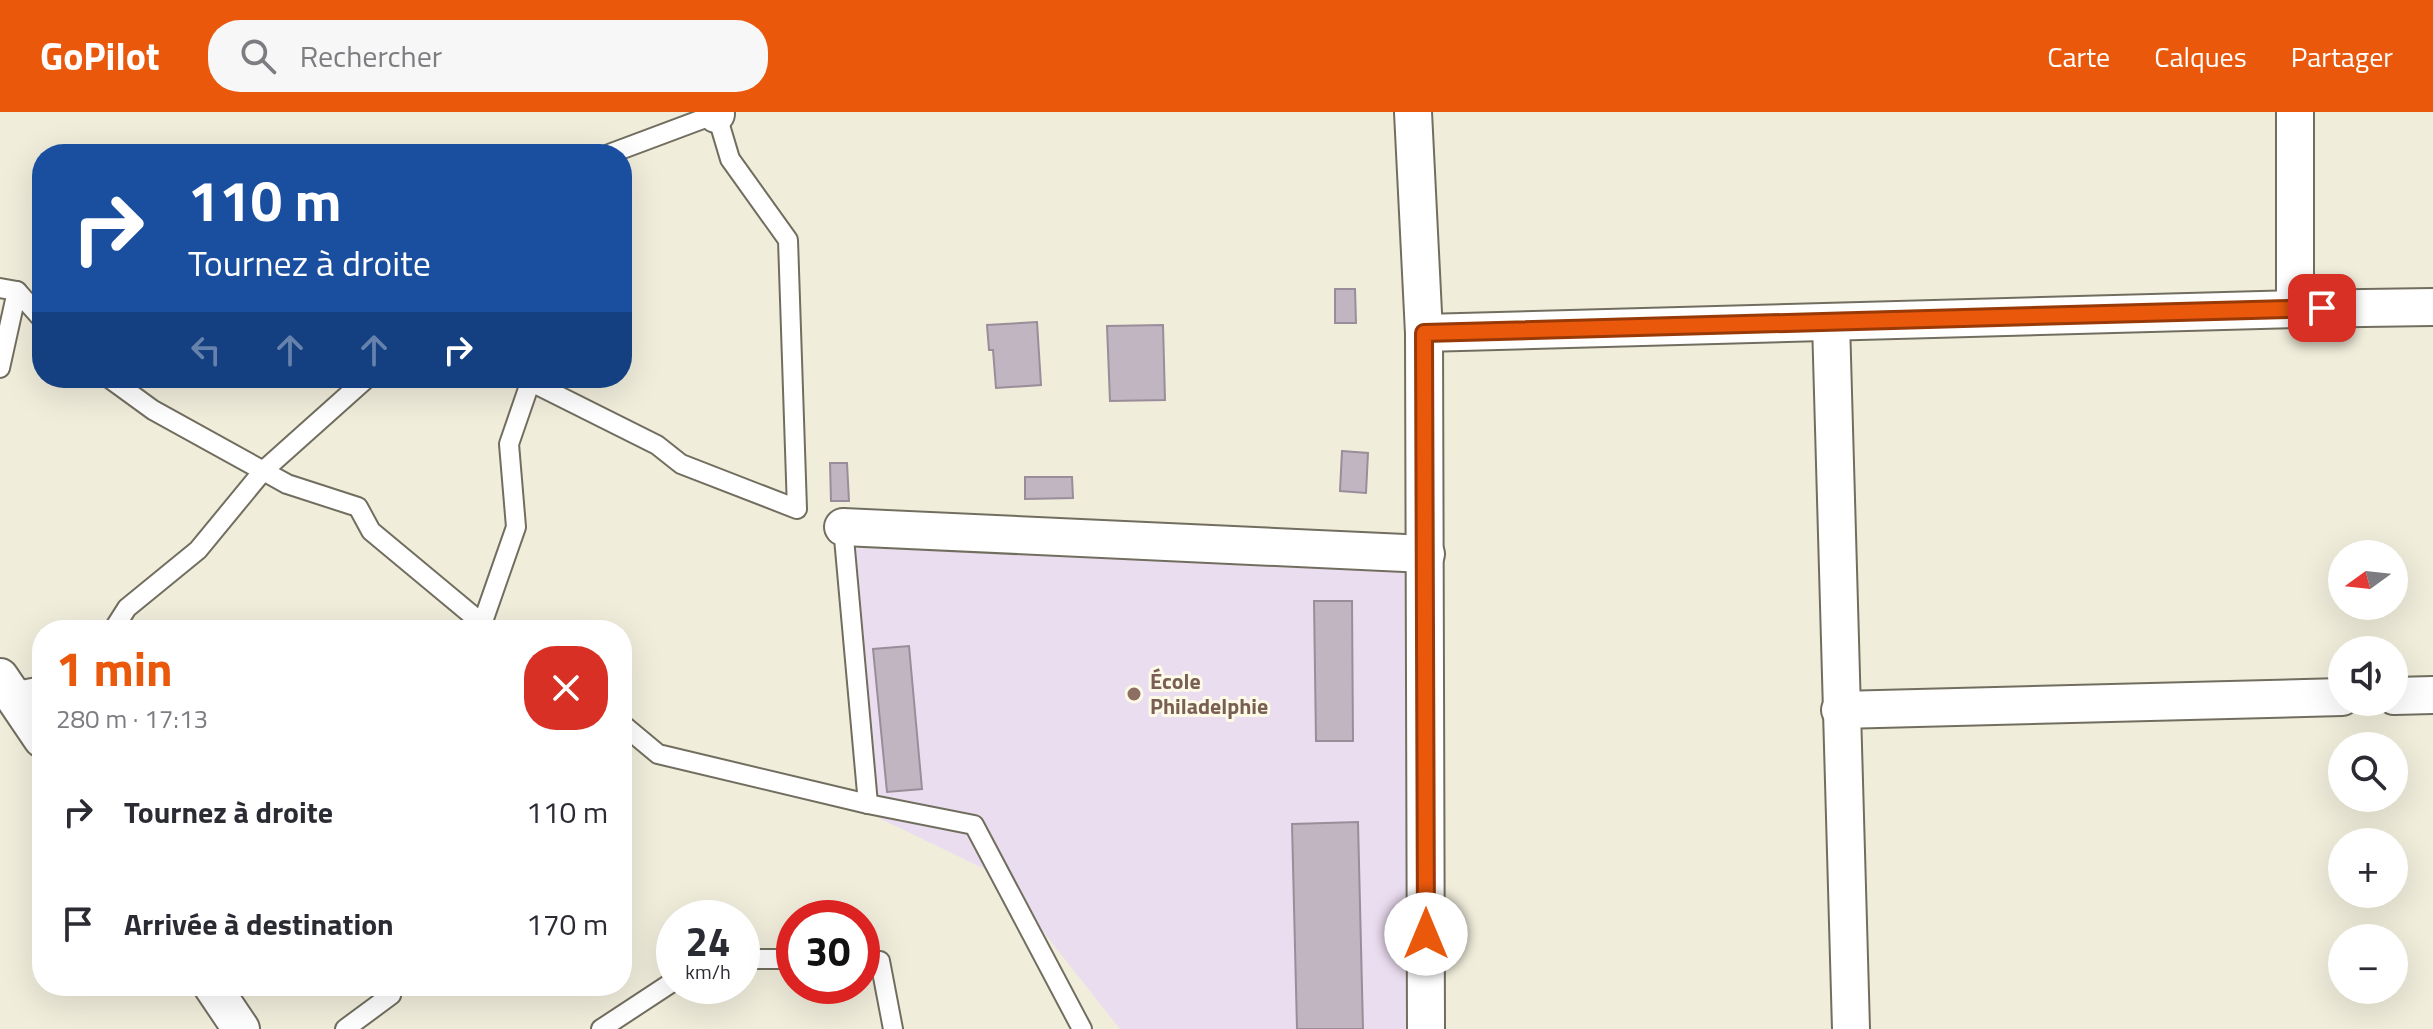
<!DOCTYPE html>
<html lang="fr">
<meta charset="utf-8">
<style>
body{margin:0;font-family:"Titillium Web",sans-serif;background:#f7f7f7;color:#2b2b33;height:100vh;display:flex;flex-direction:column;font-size:30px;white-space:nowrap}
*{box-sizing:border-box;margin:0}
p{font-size:26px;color:#7c7c81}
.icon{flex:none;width:44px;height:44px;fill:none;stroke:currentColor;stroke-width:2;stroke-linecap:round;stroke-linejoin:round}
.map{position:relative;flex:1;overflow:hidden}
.side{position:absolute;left:32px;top:508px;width:600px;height:376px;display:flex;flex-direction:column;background:#fff;border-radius:32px;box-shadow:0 8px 32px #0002}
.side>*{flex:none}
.hud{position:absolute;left:32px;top:32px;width:600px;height:244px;border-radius:32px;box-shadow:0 8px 32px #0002;background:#1a4fa0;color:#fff;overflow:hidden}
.needle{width:52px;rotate:255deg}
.tools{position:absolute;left:2328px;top:428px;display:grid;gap:16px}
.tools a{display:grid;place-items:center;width:80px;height:80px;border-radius:50%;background:#fff;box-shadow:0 8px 32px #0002;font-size:40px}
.speed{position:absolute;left:656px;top:788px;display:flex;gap:16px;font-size:40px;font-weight:700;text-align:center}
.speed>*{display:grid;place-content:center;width:104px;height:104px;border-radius:50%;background:#fff;box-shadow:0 8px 32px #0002;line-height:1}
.speed small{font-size:20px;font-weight:400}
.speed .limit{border:12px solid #d22;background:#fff;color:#111}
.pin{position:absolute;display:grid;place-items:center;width:68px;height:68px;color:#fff;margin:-34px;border-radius:16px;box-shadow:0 4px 12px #0006}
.me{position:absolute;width:88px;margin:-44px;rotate:0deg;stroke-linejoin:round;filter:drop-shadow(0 0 6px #0008)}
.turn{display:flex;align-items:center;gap:28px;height:168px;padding:0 24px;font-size:36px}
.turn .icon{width:104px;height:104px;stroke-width:2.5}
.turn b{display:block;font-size:56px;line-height:68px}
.lanes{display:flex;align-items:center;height:76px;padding:0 24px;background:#0003;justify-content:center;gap:40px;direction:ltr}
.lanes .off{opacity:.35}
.round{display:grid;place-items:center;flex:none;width:84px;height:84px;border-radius:32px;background:#f7f7f7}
.headline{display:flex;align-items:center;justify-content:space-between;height:136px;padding:0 24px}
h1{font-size:48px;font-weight:700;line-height:60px;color:#ea580c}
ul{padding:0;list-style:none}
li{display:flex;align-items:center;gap:24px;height:112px;padding:0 24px}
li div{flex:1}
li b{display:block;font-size:30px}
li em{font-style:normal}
header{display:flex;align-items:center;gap:48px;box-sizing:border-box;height:112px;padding:0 40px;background:#ea580c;color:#fff}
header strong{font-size:38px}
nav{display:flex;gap:44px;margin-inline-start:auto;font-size:28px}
.search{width:560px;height:72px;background:#f7f7f7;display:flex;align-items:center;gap:20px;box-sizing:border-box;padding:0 28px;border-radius:32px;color:#7c7c81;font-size:30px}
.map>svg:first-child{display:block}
.education{fill:#ebddf0}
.building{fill:#c2b5c2;stroke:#9a8d9a;stroke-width:2}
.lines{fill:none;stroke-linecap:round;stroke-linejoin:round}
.lane-casing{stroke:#726e5f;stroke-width:22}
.street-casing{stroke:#726e5f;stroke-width:40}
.lane{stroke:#fff;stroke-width:18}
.street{stroke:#fff;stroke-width:36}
.route-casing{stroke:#983908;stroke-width:20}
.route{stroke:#ea580c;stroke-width:14}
.education-dot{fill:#8d6e63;stroke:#fefae8;stroke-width:3}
.labels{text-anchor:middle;stroke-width:6;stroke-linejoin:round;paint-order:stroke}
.education-label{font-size:22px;font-weight:bold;fill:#785e54;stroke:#fefae8;text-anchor:start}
</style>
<header>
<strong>GoPilot</strong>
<div class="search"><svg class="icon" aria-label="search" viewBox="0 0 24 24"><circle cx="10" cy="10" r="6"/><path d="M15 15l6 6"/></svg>Rechercher</div>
<nav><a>Carte</a><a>Calques</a><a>Partager</a></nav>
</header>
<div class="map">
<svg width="2433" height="917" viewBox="0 0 2433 917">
<rect width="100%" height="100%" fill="#f0eddb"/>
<path class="education" d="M 835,435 L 1408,458 L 1416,917 L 1120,917 L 999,764 L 879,706 Z"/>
<g class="building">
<path d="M 1335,177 L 1355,177 L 1356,211 L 1335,211 Z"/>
<path d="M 1037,210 L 1041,273 L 996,276 L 993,238 L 989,238 L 987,213 Z"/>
<path d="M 1163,213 L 1165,288 L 1110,289 L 1107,214 Z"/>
<path d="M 1342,339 L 1368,341 L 1366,381 L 1340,379 Z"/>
<path d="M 830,351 L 847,351 L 849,389 L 831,389 Z"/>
<path d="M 1025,365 L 1072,365 L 1073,386 L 1025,387 Z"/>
<path d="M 1314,489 L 1352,489 L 1353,629 L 1316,629 Z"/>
<path d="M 909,534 L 922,677 L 887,680 L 873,537 Z"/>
<path d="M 1358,710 L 1363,917 L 1297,917 L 1292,712 Z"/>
</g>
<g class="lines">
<defs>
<g id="lane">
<path d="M 609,42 L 716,2"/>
<path d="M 0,176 L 17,179 L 42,207"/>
<path d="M 0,256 L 17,179"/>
<path d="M 109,266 L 153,298 L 287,372 L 358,395 L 371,419 L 490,518"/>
<path d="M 523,266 L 657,333 L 681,352 L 797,397 L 788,128 L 730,47 L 716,0"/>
<path d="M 843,415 L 868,692"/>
<path d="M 113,518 L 127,496 L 198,438 L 263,359 L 367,266"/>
<path d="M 480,518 L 516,415 L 509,332 L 530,271"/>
<path d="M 10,580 L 42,574"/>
<path d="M 622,612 L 658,642 L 868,692 L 974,713 L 1082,917"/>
<path d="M 862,848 L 880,849 L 893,917"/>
<path d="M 742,850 L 755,847 L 794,847"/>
<path d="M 345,917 L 391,883 L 389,874"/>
<path d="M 601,917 L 674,869"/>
</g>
<g id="street">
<path d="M 715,0 L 716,2"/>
<path d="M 1413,0 L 1424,221 L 1426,917"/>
<path d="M 2295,197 L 2295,0"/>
<path d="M 1831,210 L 1851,917"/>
<path d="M 1424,221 L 2295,197 L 2433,195"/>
<path d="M 843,415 L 1426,442"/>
<path d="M 0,565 L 42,627"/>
<path d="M 2394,584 L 2433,583"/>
<path d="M 1840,598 L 2342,585"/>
<path d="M 212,874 L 241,917"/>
</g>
</defs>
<use href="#lane" class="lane-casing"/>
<use href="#street" class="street-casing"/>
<use href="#lane" class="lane"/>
<use href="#street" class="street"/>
</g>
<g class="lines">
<defs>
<path id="route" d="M 1426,822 L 1424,221 L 2322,196"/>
</defs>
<use href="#route" class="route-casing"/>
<use href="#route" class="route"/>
</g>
<circle class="education-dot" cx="1134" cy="582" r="8"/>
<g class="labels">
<g class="education-label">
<text x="1150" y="577">École<tspan x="1150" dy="25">Philadelphie</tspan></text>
</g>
</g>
</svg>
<div class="tools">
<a><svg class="needle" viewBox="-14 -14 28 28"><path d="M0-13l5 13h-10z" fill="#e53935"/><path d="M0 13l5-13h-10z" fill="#7c7c81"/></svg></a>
<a><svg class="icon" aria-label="sound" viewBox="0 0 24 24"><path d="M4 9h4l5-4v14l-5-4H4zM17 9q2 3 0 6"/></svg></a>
<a><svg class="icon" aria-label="search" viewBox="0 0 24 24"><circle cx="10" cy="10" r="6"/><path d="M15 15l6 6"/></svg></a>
<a>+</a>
<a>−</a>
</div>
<div class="speed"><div>24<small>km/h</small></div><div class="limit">30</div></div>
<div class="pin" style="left:2322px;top:196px;background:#d93025"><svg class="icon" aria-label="arrive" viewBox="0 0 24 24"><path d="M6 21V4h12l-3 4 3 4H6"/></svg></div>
<svg class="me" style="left:1426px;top:822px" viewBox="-20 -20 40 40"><circle r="19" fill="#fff"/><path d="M0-13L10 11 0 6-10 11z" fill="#ea580c"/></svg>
<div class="hud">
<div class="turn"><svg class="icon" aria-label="right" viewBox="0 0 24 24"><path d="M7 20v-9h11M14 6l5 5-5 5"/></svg><div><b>110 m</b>Tournez à droite</div></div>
<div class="lanes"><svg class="icon off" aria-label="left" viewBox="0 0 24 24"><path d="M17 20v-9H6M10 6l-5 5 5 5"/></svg><svg class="icon off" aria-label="ahead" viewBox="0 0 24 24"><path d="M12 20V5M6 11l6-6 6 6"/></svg><svg class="icon off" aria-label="ahead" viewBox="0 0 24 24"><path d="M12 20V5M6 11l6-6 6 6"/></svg><svg class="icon" aria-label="right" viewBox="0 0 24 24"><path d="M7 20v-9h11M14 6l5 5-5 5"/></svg></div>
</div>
<section class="side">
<div class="headline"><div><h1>1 min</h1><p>280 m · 17:13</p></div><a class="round" style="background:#d93025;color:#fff"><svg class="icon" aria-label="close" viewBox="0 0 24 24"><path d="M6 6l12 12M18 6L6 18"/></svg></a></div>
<ul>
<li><svg class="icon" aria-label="right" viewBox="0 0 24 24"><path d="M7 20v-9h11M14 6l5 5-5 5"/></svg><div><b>Tournez à droite</b></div><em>110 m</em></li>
<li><svg class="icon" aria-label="arrive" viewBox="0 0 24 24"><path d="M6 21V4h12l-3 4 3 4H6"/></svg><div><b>Arrivée à destination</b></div><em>170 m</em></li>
</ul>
</section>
</div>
